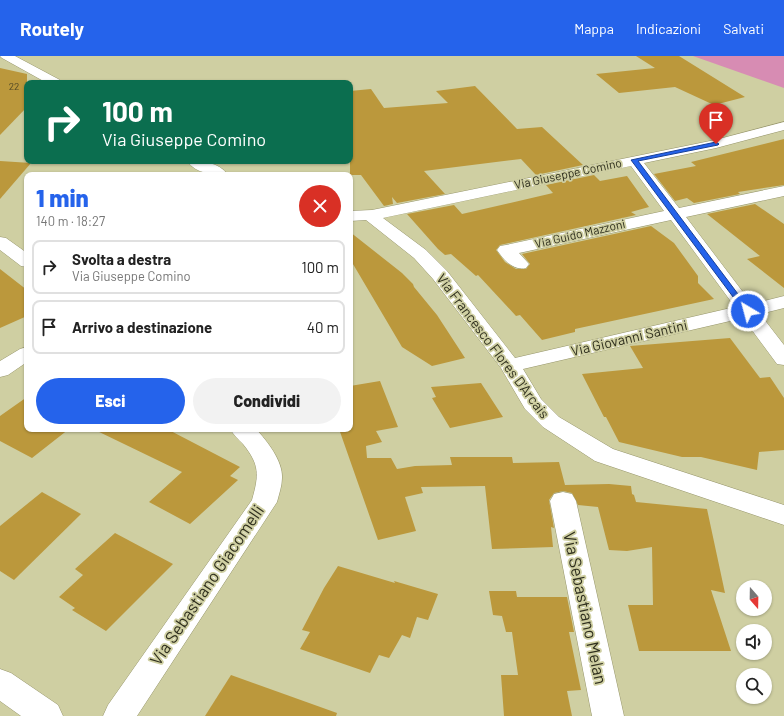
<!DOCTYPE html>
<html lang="it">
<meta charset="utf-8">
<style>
body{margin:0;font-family:Barlow,sans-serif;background:#f2f2f2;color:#222;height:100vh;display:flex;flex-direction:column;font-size:15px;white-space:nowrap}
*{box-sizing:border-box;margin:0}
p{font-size:13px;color:#767676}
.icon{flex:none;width:22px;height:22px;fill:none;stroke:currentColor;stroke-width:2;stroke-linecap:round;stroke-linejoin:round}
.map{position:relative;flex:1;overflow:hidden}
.sheet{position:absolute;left:24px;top:116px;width:329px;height:260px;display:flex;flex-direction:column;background:#fff;border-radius:8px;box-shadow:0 1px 3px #0004}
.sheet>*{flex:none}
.hud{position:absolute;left:24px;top:24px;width:329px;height:84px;border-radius:8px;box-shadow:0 1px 3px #0004;background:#0b6e4f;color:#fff;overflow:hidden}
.needle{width:26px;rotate:160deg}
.controls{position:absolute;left:736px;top:524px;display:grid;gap:8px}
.controls a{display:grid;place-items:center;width:36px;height:36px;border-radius:50%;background:#fff;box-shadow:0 1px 3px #0004;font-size:20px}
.pin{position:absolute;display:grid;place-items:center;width:34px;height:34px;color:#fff;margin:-41px -17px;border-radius:50% 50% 50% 0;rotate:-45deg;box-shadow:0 0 4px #0007}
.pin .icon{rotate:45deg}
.me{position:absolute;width:44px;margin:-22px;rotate:323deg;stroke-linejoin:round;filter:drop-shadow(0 0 3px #0008)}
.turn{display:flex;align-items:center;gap:14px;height:84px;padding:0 12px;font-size:18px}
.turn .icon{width:52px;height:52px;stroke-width:2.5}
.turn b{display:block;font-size:28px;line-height:34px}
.round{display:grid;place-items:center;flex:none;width:42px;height:42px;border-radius:21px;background:#f2f2f2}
.overview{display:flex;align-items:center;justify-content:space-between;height:68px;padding:0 12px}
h1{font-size:24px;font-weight:800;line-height:30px;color:#2563eb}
.cta{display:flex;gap:8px;margin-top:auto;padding:8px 12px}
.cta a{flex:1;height:46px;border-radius:24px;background:#2563eb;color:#fff;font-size:16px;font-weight:800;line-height:46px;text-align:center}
.cta a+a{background:#f2f2f2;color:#222}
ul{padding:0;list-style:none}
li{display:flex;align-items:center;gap:12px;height:54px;margin:0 8px 6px;padding:0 4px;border:2px solid #e0e0e0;border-radius:8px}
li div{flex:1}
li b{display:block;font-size:15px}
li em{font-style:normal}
header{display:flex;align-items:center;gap:24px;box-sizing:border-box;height:56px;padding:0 20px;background:#2563eb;color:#fff}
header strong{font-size:19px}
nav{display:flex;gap:22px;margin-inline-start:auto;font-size:14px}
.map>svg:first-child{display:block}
.green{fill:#d78cb3}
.building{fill:#bb983c}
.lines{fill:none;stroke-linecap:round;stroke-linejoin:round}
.minor-casing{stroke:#96956b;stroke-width:1}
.minor{fill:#fff;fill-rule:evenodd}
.route{fill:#2563eb;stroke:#184099}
.labels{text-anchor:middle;stroke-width:3.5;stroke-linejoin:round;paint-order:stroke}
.far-number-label{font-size:10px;fill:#524926}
.far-street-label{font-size:12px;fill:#2f2f1e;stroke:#cfcfa2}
.street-label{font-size:14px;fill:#2f2f1e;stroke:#cfcfa2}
.near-street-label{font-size:17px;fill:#2f2f1e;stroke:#cfcfa2}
</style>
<header>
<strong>Routely</strong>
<nav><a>Mappa</a><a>Indicazioni</a><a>Salvati</a></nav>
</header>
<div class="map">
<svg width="784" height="660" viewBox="0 0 784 660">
<rect width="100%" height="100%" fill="#cfcfa2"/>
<path class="green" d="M 693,0 L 784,0 L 784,32 Z"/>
<g class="building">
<path d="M 636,0 L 679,0 L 745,41 L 714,49 L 675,31 L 619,37 L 596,18 L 655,12 Z"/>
<path d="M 0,12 L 27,18 L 27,51 L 0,79 Z"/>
<path d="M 475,30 L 517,73 L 542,71 L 583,109 L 536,119 L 521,103 L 424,115 L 445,138 L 397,147 L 392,141 L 393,148 L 384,150 L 361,119 L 350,119 L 350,35 L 371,33 L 384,52 L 448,47 L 436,35 Z"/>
<path d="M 784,83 L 784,129 L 738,136 L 740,138 L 694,147 L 687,142 L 675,145 L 654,118 L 696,110 L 691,106 Z"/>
<path d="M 0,105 L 31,107 L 0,143 Z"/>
<path d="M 594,119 L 600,125 L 627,120 L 649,151 L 631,156 L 636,159 L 500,189 L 496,194 L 505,206 L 516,213 L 526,213 L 530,208 L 522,198 L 651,170 L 674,187 L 698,220 L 698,227 L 714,243 L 575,273 L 575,276 L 542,284 L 520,259 L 516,260 L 478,219 L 476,220 L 451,198 L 445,199 L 438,193 L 407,158 L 454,149 L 462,158 L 553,137 L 546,129 Z"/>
<path d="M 755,148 L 784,168 L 784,232 L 747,203 L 760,200 L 707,158 Z"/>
<path d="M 350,176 L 402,217 L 413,228 L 414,231 L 437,259 L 465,302 L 432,310 L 402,291 L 350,203 Z"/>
<path d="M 0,213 L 27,234 L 27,260 L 0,272 Z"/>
<path d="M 730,282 L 760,322 L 770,321 L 784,342 L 784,394 L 759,396 L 757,414 L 701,401 L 682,401 L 619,386 L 606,361 L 604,361 L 582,318 L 643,312 L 630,290 Z"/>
<path d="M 380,325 L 398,371 L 376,375 L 382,386 L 366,390 L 367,402 L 391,402 L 397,413 L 415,410 L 452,409 L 450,401 L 512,401 L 513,407 L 559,406 L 565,429 L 609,428 L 631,430 L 632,438 L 634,439 L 636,446 L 707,453 L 725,537 L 711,534 L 731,595 L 639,595 L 628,549 L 653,549 L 652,491 L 627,495 L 609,494 L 598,451 L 578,449 L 572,437 L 563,435 L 554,437 L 549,444 L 554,472 L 551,471 L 553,491 L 492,493 L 485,430 L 421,431 L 423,437 L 405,441 L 416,475 L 378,484 L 339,373 L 350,373 L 350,330 Z"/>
<path d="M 481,327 L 503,361 L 450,372 L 432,342 L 436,341 L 431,331 Z"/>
<path d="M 27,341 L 27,373 L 69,373 L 32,402 L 0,385 L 0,360 Z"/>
<path d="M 93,373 L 167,373 L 240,411 L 230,420 L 238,424 L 190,468 L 149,446 L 182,416 Z"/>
<path d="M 42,436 L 81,458 L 14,524 L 0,515 L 0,470 Z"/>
<path d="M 115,477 L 173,508 L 106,575 L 72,554 L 75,552 L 59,541 L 83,519 L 75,513 Z"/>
<path d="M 338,510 L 395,527 L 394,525 L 438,538 L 428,564 L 417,561 L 410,582 L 402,579 L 389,602 L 379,599 L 370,617 L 300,593 L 310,576 L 302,574 L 324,532 Z"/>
<path d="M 489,535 L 516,535 L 517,541 L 567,541 L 574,576 L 569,576 L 581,634 L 567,635 L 572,660 L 504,660 L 501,619 L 518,619 L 512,576 L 506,576 L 502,560 L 493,559 Z"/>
<path d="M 231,619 L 337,657 L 336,660 L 205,660 Z"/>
</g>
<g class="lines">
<defs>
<g id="minor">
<path d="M 0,0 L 15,0 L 60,24 L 62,27 L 47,27 L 2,2 Z"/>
<path d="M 784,66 L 784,74 L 716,92 L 644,107 L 679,152 L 784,130 L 784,140 L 686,161 L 752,248 L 784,240 L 784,252 L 760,258 L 784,289 L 784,309 L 777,308 L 743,262 L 523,313 L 541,343 L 559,361 L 613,393 L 784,449 L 784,469 L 595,405 L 543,371 L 525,353 L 501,312 L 433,223 L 414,202 L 366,164 L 350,165 L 350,155 L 372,154 L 715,84 ZM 631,110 L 664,155 L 506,189 L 500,190 L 497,194 C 504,204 513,215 526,212 L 529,208 L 519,197 L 671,164 L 735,251 L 515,302 L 447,215 L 426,194 L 383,162 Z"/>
<path d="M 187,105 C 202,105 219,106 228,119 C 214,119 196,118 187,105 Z"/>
<path d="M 0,181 L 6,182 L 27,197 L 27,211 L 21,210 L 0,194 Z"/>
<path d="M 27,291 L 27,306 L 8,319 L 0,321 L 0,305 L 20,293 Z"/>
<path d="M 230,373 L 256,373 C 267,385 283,405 282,422 C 282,430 279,438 277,446 L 137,660 L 103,660 L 108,649 L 252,444 C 259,419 260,409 243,388 C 238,383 234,379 230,373 Z"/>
<path d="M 563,436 L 572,438 L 576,445 L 624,660 L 592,660 L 550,445 L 554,438 Z"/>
<path d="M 0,613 L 11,617 L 58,649 L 63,660 L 21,660 L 0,645 Z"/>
</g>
</defs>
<use href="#minor" class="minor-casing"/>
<use href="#minor" class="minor"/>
</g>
<path class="route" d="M 716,86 L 719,88 L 718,89 L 638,105 L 750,254 L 752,255 L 748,258 L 745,257 L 631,104 Z"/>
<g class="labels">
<g class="far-number-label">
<text x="14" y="34">22</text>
</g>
<g class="far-street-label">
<text transform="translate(568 118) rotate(-12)" y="4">Via Giuseppe Comino</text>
<text transform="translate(580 178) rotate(-13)" y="4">Via Guido Mazzoni</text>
</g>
<g class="street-label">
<text transform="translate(629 282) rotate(-13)" y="5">Via Giovanni Santini</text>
<text transform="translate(493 290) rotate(53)" y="5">Via Francesco Flores D'Arcais</text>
</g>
<g class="near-street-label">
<text transform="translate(207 529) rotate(-56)" y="6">Via Sebastiano Giacomelli</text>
<text transform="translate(585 552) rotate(78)" y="6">Via Sebastiano Melan</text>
</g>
</g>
</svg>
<div class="controls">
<a><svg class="needle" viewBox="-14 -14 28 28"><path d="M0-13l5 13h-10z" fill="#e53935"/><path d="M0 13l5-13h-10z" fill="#767676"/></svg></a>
<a><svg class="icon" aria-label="sound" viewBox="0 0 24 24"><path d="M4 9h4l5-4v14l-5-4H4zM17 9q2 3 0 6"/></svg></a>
<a><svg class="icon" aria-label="search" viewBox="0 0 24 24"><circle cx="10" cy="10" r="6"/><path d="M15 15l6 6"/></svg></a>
</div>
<div class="pin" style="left:716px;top:88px;background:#d93025"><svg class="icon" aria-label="arrive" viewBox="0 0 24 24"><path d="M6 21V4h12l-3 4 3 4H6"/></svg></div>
<svg class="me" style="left:748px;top:255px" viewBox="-20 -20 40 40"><circle r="17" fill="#2563eb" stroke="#fff" stroke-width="3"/><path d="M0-11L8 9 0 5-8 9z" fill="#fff"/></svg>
<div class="hud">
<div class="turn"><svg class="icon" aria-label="right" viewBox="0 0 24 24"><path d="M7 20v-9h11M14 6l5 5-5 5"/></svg><div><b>100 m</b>Via Giuseppe Comino</div></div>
</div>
<section class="sheet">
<div class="overview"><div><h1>1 min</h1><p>140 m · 18:27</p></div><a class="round" style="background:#d93025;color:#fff"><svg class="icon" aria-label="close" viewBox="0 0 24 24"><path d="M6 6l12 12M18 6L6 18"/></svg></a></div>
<ul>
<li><svg class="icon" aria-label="right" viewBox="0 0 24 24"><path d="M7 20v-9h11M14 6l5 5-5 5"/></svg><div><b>Svolta a destra</b><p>Via Giuseppe Comino</p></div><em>100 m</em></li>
<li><svg class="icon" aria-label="arrive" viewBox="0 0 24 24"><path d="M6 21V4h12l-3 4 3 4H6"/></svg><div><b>Arrivo a destinazione</b></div><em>40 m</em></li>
</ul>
<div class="cta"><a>Esci</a><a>Condividi</a></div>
</section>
</div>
